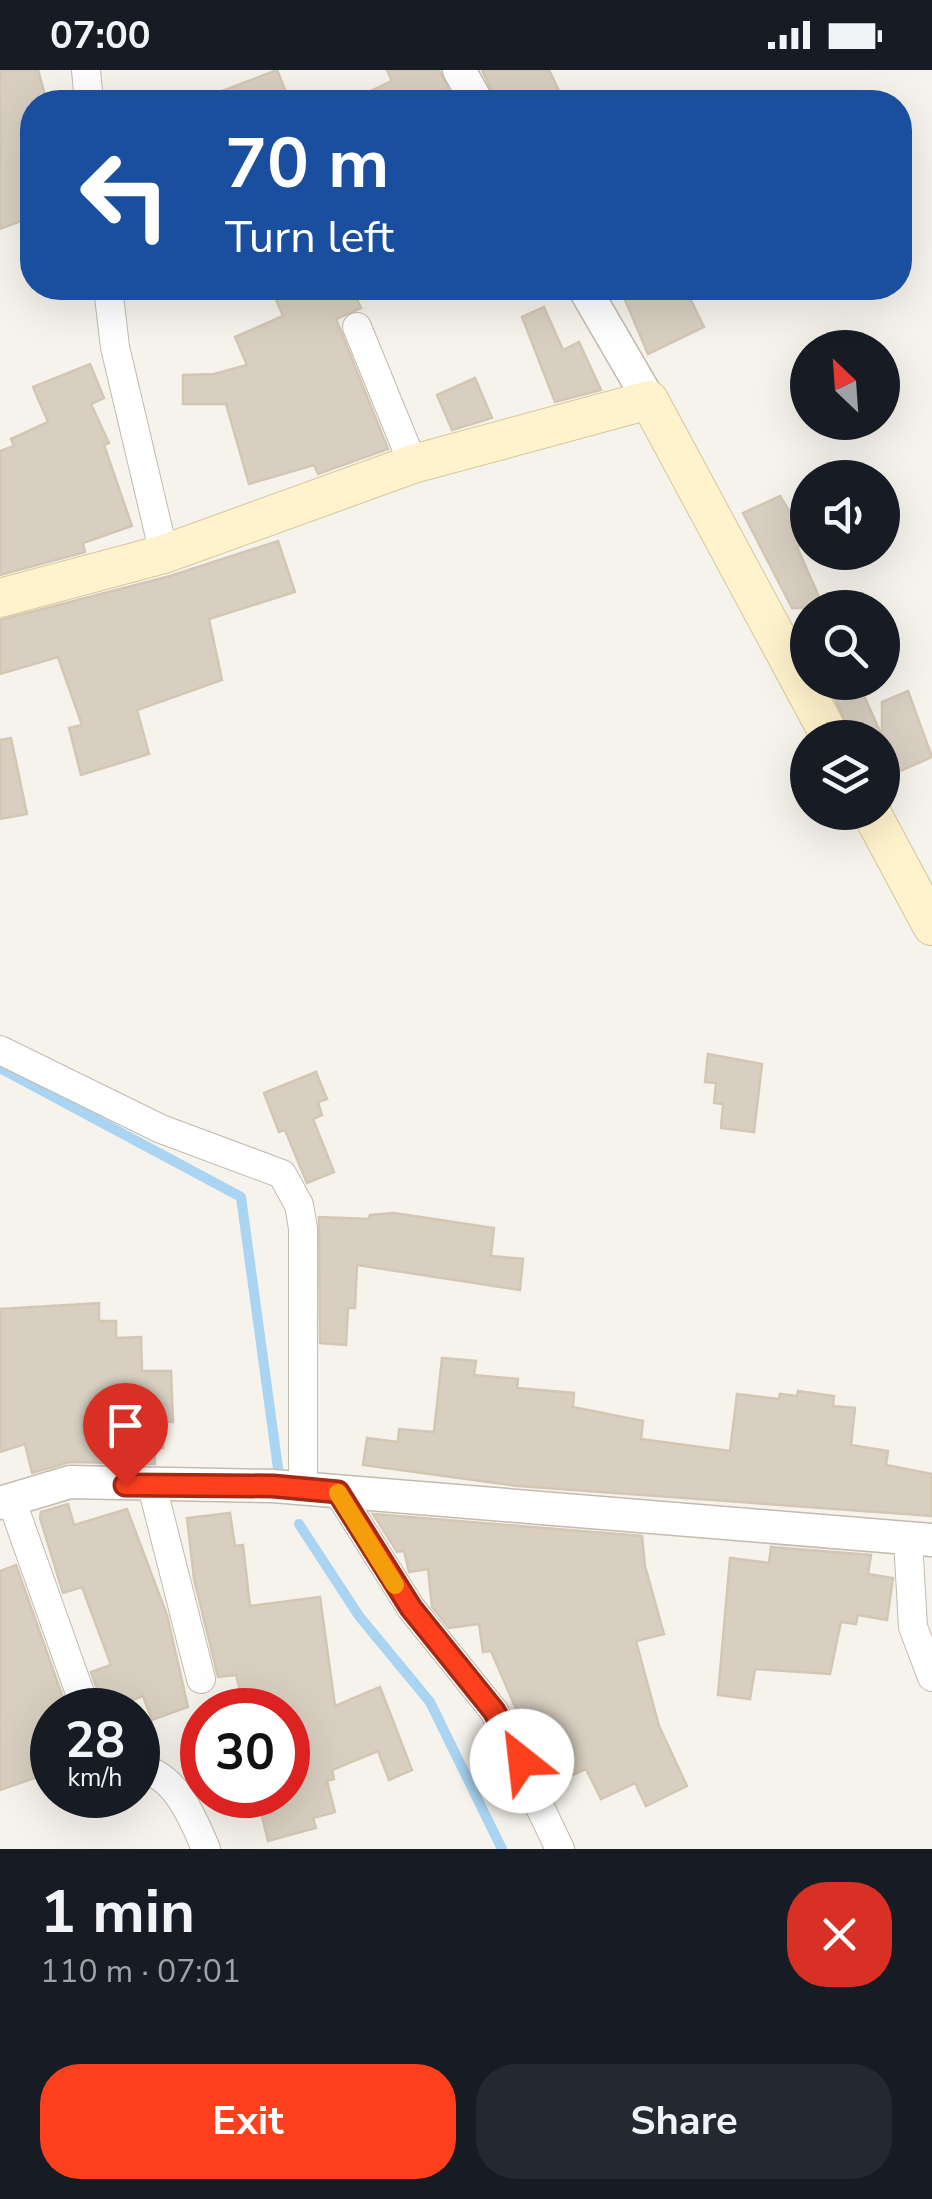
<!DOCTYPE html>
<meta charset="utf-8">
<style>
body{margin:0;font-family:"Nunito Sans",sans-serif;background:#242831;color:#f1f3f6;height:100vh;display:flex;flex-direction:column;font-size:38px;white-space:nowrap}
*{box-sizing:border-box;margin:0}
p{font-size:32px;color:#9ea1a6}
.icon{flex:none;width:55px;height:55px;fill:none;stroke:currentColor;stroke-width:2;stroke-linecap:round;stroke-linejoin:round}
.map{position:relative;height:1779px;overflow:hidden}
.side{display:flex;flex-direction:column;background:#171b24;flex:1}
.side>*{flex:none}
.banner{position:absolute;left:20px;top:20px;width:892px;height:210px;border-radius:40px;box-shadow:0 10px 40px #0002;background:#1a4fa0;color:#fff;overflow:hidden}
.needle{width:65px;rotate:335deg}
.fabs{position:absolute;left:790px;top:260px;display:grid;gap:20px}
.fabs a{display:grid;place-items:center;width:110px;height:110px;border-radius:50%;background:#171b24;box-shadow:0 10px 40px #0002;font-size:50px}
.speed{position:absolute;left:30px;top:1618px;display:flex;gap:20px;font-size:50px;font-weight:700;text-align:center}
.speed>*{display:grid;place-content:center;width:130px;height:130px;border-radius:50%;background:#171b24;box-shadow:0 10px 40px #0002;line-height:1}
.speed small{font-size:25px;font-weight:400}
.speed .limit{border:15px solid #d22;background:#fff;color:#111}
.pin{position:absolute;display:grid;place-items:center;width:85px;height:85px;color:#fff;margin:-102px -42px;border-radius:50% 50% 50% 0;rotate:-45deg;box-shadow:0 0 10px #0007}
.pin .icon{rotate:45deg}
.me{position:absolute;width:110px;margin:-55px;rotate:331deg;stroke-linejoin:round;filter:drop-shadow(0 0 8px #0008)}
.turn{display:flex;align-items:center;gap:35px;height:210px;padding:0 40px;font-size:45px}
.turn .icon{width:130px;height:130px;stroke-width:2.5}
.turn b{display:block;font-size:70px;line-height:85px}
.round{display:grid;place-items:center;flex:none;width:105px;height:105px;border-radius:40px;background:#242831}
.headline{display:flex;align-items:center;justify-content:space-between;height:170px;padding:0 40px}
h1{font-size:60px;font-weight:700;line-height:75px}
.button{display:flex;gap:20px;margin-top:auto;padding:20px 40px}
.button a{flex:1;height:115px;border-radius:40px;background:#fc3f1d;color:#fff;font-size:40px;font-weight:700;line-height:115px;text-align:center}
.button a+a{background:#242831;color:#f1f3f6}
.status{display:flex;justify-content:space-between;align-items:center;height:70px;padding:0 50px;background:#171b24;direction:ltr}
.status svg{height:28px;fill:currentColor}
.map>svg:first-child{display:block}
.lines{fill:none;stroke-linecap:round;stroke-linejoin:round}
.stream{stroke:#a9d4f2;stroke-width:10}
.building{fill:#d8cfc1;stroke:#d3c7b4;stroke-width:2.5}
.minor-casing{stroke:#c2bbae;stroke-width:30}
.tertiary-casing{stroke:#c2bbae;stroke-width:35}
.secondary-casing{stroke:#d6c79b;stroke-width:40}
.minor{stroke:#fff;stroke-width:28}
.tertiary{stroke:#fff;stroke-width:32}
.secondary{stroke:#fff3cd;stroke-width:38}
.route-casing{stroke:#a42913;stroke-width:25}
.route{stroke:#fc3f1d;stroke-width:18}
.slow{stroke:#f59e0b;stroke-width:18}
</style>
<div class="status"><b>07:00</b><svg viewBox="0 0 49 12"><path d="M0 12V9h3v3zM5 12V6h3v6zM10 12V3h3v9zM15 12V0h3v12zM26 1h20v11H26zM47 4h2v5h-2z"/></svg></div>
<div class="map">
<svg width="932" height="1779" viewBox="0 0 932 1779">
<rect width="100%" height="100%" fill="#f6f3ec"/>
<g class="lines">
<g class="stream">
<path d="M 0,998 L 241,1127 L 278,1398"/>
<path d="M 299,1454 L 359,1546 L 430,1632 L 502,1779"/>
</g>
</g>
<g class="building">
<path d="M 0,0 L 38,0 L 47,32 L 32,32 L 32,147 L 0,159 Z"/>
<path d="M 277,0 L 290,32 L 198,32 L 198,30 Z"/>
<path d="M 387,0 L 439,0 L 454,32 L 348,32 L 392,11 Z"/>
<path d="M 482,0 L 549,0 L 561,25 L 545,32 L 497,32 Z"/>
<path d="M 271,218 L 352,218 L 361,238 L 336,249 L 388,379 L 318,404 L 314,395 L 249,414 L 226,334 L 183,334 L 183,305 L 214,304 L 247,295 L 235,267 L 283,246 Z"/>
<path d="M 620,218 L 660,218 L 666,228 L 685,218 L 704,257 L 648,284 Z"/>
<path d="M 544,237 L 563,280 L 579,272 L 601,320 L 555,332 L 522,247 Z"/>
<path d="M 90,294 L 104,328 L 91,334 L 109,373 L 104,375 L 132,456 L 83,473 L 85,482 L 0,505 L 0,381 L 14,376 L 11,369 L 48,352 L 33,317 Z"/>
<path d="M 475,308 L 492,348 L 452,360 L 437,325 Z"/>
<path d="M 780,426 L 808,472 L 797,477 L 824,538 L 792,538 L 743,443 Z"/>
<path d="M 278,471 L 295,522 L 209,549 L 222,610 L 137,640 L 149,684 L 81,705 L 69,658 L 82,655 L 58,587 L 0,604 L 0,550 L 170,506 Z"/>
<path d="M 827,612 L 858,612 L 882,666 L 882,632 L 908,621 L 932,687 L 882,709 L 882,668 L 853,668 Z"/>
<path d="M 11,668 L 27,744 L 0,749 L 0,670 Z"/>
<path d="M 708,984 L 762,994 L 754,1062 L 721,1058 L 723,1034 L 714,1033 L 716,1013 L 705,1012 Z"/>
<path d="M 316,1002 L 327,1029 L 318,1032 L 322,1045 L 313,1049 L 334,1102 L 307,1113 L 285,1060 L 279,1062 L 264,1023 Z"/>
<path d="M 394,1143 L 494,1158 L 491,1186 L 523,1189 L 520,1220 L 357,1195 L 355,1238 L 348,1238 L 346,1275 L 320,1273 L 319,1147 L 369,1149 L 370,1145 Z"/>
<path d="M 99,1233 L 99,1251 L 116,1251 L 116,1268 L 141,1267 L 142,1301 L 171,1301 L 173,1352 L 163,1352 L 163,1378 L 154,1378 L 155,1394 L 70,1392 L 32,1403 L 25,1374 L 0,1382 L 0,1239 Z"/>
<path d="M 442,1288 L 476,1291 L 474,1305 L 518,1309 L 517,1318 L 574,1323 L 573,1337 L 643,1351 L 641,1369 L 730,1381 L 737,1324 L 779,1329 L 780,1324 L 797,1326 L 798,1321 L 834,1326 L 833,1336 L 855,1338 L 851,1375 L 888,1381 L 886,1395 L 932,1404 L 932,1446 L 518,1416 L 363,1395 L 367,1368 L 398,1372 L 399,1359 L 434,1362 Z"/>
<path d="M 68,1434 L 74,1455 L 127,1439 L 167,1545 L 188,1637 L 152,1650 L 143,1626 L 114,1637 L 110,1624 L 100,1627 L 91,1602 L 111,1595 L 82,1517 L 63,1523 L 40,1448 L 41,1442 Z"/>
<path d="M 230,1443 L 235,1476 L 243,1475 L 250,1536 L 320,1527 L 335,1636 L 380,1617 L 412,1700 L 389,1710 L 378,1681 L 332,1700 L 334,1709 L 327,1711 L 335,1742 L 313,1748 L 316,1758 L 268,1771 L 259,1734 L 288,1725 L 288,1640 L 245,1640 L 236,1605 L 218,1607 L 194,1509 L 187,1448 Z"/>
<path d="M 373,1444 L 642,1466 L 645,1496 L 664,1564 L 636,1571 L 659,1656 L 687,1716 L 646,1736 L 635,1713 L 601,1729 L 586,1699 L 549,1715 L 491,1581 L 483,1582 L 479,1554 L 449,1558 L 432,1537 L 428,1499 L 409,1502 L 404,1481 L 397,1482 Z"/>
<path d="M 771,1477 L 871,1485 L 868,1504 L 893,1508 L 887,1550 L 858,1545 L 856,1554 L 841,1552 L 830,1604 L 755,1599 L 750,1629 L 718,1625 L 730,1488 L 769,1493 Z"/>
<path d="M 16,1495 L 67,1639 L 52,1640 L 52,1702 L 0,1720 L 0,1501 Z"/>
</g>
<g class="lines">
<defs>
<g id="minor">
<path d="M 86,0 L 89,32"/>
<path d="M 108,218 L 115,277 L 164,484"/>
<path d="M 357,257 L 413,394"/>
<path d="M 0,980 L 161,1059 L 282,1104 L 299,1135 L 303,1158 L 303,1418"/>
<path d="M 152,1416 L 201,1609"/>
<path d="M 338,1422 L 411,1538 L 494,1641 L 560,1779"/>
<path d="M 11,1429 L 86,1640"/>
<path d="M 908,1470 L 913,1557 L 932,1607"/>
<path d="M 138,1698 C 175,1703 193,1748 206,1779"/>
</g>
<g id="tertiary">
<path d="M 459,0 L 477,32"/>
<path d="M 584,218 L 649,330"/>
<path d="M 0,1433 L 70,1412 L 273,1416 L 932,1470"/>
</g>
<g id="secondary">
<path d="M 0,528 L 164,484 L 413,394 L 649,330 L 831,668"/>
<path d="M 871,742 L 932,856"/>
</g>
</defs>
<use href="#minor" class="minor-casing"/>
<use href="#tertiary" class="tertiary-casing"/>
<use href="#secondary" class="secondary-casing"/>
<use href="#minor" class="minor"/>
<use href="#tertiary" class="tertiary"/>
<use href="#secondary" class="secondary"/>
</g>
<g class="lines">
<defs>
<path id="route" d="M 125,1415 L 273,1416 L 338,1422 L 411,1538 L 494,1641 L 522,1691"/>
</defs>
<use href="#route" class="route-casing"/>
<use href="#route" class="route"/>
<path class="slow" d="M 338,1423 L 395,1515"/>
</g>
</svg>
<div class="fabs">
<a><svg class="needle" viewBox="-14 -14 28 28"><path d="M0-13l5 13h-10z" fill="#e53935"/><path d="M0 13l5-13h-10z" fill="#9ea1a6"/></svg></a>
<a><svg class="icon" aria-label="sound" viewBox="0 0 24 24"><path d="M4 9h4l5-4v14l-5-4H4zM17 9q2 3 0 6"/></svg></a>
<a><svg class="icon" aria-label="search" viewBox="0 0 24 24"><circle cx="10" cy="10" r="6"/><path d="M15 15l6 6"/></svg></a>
<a><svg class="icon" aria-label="layers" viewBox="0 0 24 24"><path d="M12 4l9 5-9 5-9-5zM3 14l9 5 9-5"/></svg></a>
</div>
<div class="speed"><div>28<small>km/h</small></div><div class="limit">30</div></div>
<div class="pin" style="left:125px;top:1415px;background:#d93025"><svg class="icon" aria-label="arrive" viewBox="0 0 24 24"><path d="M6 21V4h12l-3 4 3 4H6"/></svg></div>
<svg class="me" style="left:522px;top:1691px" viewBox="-20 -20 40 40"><circle r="19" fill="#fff"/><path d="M0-13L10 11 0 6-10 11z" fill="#fc3f1d"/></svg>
<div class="banner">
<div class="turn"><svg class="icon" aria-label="left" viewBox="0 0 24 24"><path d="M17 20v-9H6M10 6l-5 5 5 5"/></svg><div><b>70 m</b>Turn left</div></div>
</div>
</div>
<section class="side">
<div class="headline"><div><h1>1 min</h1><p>110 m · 07:01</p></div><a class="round" style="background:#d93025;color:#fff"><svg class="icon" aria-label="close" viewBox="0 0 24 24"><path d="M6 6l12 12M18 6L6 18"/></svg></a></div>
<div class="button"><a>Exit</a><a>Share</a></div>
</section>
